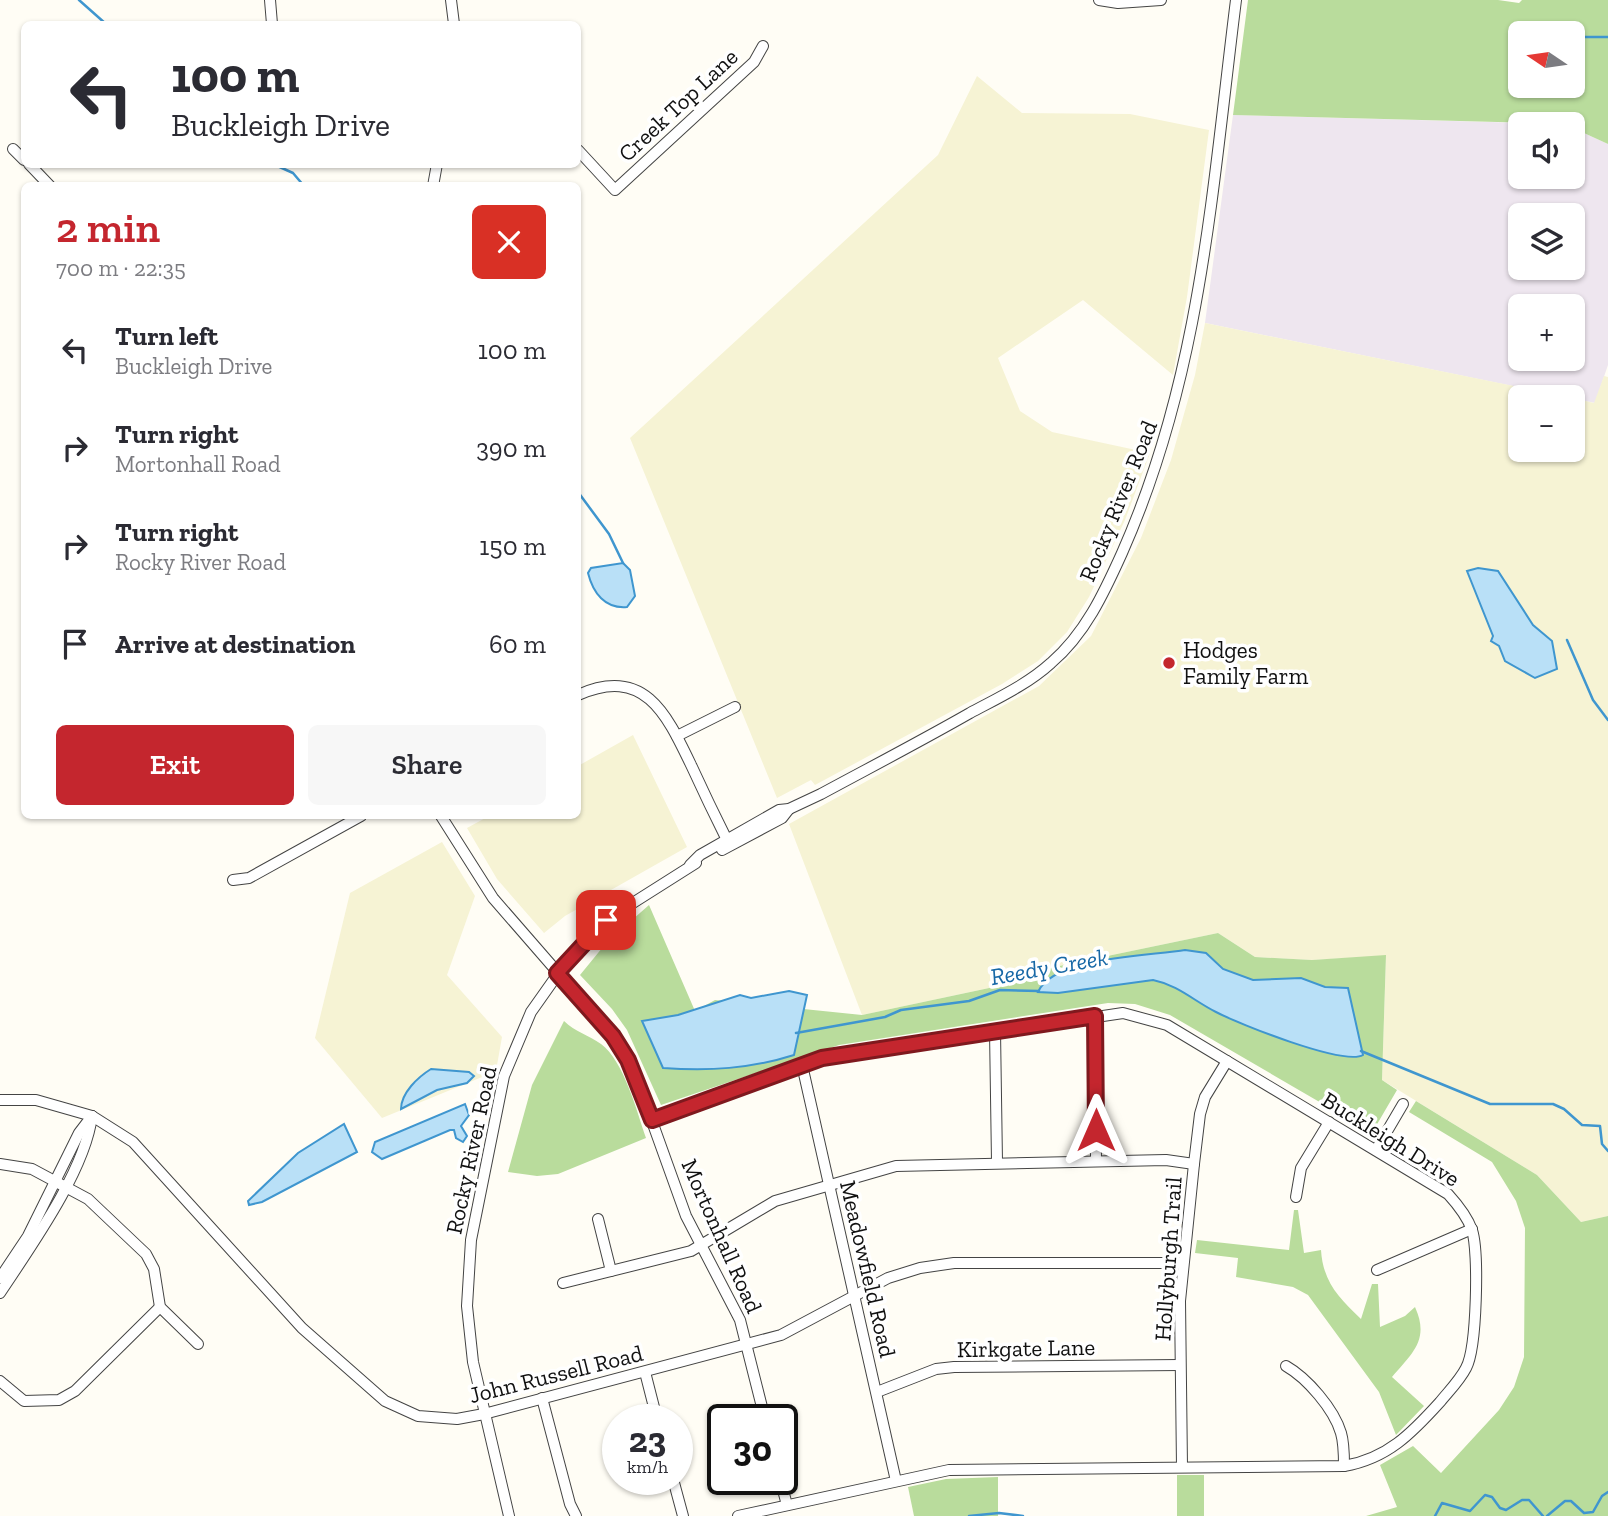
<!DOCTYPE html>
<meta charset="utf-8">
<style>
body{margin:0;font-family:"Zilla Slab",serif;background:#f7f7f7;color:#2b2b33;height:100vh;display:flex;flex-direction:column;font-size:26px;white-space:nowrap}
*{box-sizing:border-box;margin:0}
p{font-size:23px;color:#7c7c81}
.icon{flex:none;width:38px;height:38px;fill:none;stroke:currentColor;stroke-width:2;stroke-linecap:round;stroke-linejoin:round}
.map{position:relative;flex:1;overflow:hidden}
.side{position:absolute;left:21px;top:182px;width:560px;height:637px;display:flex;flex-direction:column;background:#fff;border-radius:10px;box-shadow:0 2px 5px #0004}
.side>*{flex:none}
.hud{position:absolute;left:21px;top:21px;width:560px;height:147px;border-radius:10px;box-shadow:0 2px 5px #0004;background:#fff;color:#2b2b33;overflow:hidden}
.needle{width:46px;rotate:283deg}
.fabs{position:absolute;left:1508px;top:21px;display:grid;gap:14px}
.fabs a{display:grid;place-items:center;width:77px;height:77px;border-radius:10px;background:#fff;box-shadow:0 2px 5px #0004;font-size:35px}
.speed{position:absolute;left:602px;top:1404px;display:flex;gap:14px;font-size:35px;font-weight:700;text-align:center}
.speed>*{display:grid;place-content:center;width:91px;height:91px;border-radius:50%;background:#fff;box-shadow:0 2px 5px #0004;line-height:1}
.speed small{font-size:18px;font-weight:400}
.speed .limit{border:4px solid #111;border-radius:10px;background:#fff;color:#111}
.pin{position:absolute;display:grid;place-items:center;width:60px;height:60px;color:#fff;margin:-30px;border-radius:14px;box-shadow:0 4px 10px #0006}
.me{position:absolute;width:77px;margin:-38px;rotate:0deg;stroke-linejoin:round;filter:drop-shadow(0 0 5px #0008)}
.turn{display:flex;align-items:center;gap:24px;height:147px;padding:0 35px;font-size:32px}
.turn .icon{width:91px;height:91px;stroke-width:2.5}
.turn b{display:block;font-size:49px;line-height:60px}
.round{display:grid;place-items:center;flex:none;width:74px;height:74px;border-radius:10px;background:#f7f7f7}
.overview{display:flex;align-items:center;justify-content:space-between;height:119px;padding:0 35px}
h1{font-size:42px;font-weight:600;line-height:52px;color:#c4262e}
.primary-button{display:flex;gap:14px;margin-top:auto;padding:14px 35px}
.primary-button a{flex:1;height:80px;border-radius:10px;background:#c4262e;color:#fff;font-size:28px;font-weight:600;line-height:80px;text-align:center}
.primary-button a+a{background:#f7f7f7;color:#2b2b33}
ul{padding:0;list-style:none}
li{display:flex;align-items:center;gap:21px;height:98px;padding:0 35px}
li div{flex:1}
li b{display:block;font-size:26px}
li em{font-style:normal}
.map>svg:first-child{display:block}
.industrial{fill:#eee6ef;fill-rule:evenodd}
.farmland{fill:#f6f3d4}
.forest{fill:#b9dc9c;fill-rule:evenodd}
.water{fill:#b9e0f7;stroke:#3f96cf;stroke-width:2}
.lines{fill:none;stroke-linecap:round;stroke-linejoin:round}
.stream{stroke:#3f96cf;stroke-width:2.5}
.minor-casing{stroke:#444;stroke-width:12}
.minor{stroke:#fff;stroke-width:10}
.route-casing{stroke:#7f191e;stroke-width:18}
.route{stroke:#c4262e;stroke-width:12}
.poi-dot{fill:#c4262e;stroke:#fff;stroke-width:2.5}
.labels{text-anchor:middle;stroke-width:7;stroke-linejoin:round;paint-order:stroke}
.street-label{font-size:23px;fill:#111;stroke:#fff}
.poi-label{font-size:23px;fill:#111;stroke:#fff;text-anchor:start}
.water-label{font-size:24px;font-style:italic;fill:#1768a6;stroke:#fff}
</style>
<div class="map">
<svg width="1608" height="1516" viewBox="0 0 1608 1516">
<rect width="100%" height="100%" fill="#fffdf5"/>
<path class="industrial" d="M 1233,115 L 1560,124 L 1521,124 L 1521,177 L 1573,177 L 1573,128 L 1608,144 L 1608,365 L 1595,403 L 1205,323 ZM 1521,215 L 1573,215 L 1573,268 L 1521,268 ZM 1521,306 L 1573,306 L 1573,359 L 1521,359 Z"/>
<g class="farmland">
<path d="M 977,76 L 1022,113 L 1130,114 L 1209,130 L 1187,297 L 1173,375 L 1083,300 L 998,358 L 1020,411 L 1052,432 L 1150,453 L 1125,520 L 1089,597 L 1067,632 L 1038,661 L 1002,684 L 815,785 L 811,780 L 777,798 L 630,438 L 938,155 Z"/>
<path d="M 1205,323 L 1568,397 L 1521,397 L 1521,450 L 1573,450 L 1573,398 L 1594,403 L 1604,376 L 1608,377 L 1608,1216 L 1581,1222 L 1537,1175 L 1382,1080 L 1386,956 L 1312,960 L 1255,957 L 1218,933 L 1007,977 L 1008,984 L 862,1015 L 789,824 L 1039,686 L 1091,636 L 1141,538 L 1171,460 L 1195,375 Z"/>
<path d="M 633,735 L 687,847 L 565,916 L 544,933 L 497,879 L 467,828 L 489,816 L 578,816 L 578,766 Z"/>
<path d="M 442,842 L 475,896 L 447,975 L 502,1037 L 494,1082 L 487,1075 L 382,1118 L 315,1038 L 350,893 Z"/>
</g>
<g class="forest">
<path d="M 1248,0 L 1498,0 L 1519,3 L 1522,0 L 1608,0 L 1608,144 L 1573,128 L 1573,124 L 1233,115 ZM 1573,33 L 1573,86 L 1521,86 L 1521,33 Z"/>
<path d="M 649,905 L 695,1011 L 715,1000 L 862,1015 L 1008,984 L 1007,977 L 1218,933 L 1255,957 L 1312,960 L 1386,955 L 1382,1080 L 1397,1090 L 1376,1126 L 1366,1129 L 1170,1015 L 1135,1004 L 1108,1003 L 839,1045 L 661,1105 L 627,1030 L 612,1009 L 580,975 L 607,942 Z"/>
<path d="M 564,1021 C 575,1032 589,1035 601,1044 C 624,1061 637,1112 646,1138 L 558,1174 L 537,1176 L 508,1172 L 532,1085 Z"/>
<path d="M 1416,1101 L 1537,1175 L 1581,1222 L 1608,1216 L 1608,1516 L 1366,1516 L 1397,1507 L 1380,1465 L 1413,1446 L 1441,1473 L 1499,1410 L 1514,1387 L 1524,1357 L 1525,1228 L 1516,1201 L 1492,1162 L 1409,1112 Z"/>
<path d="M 1294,1210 L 1298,1210 L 1304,1253 L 1321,1250 C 1323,1282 1339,1298 1361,1319 L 1372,1284 L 1378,1284 L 1380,1327 L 1405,1316 L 1415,1307 C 1430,1340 1412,1353 1392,1377 L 1424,1406 L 1396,1435 L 1379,1392 L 1308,1295 L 1293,1287 L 1236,1277 L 1238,1258 L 1195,1253 L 1197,1240 L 1289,1250 Z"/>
<rect x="1177" y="1475" width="27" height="41"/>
<path d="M 998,1477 L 998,1516 L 914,1516 L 908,1487 L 946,1479 Z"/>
</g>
<g class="water">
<path d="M 623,563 L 630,570 L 635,596 L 627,607 C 605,609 593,593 588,573 L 591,568 Z"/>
<path d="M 1478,568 L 1498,571 L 1533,625 L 1552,641 L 1557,669 L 1535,678 L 1505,661 L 1499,646 L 1491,641 L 1493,636 L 1467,571 Z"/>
<path d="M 1185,950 L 1206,953 L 1223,969 L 1253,980 L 1301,978 L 1325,987 L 1348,988 L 1363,1055 C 1344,1066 1239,1024 1216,1012 C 1194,1001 1178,985 1153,980 L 1058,993 L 1038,992 C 1054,956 1151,956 1185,950 Z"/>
<path d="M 789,991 L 807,995 L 794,1055 C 750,1069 709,1071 663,1068 L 642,1021 L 678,1015 L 740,995 L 751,998 Z"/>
<path d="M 431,1069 L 469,1072 L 474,1076 L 467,1083 L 437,1090 L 401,1109 C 401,1093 418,1077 431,1069 Z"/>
<path d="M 465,1104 L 469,1115 L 461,1126 L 467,1136 L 463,1142 L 456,1138 L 454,1130 L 450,1130 L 382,1159 L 372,1152 L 375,1142 Z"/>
<path d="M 344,1124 L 357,1152 L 262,1202 L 249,1205 L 248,1201 L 298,1153 Z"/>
</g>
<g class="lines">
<g class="stream">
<path d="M 79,0 L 106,24"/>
<path d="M 1545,28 L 1561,33"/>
<path d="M 1573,37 L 1608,37"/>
<path d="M 273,164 L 293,173 L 304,186"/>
<path d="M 578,492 L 609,534 L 623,563"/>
<path d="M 1567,640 L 1593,700 L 1608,720"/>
<path d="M 796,1033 L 885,1017 L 901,1010 L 969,1001 L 1000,990 L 1039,991"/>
<path d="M 1361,1051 L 1490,1104 L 1553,1104 L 1564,1109 L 1582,1125 L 1600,1126 L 1602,1144 L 1608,1151"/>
<path d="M 969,1516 L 999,1513 L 1023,1516"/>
<path d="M 1435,1516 L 1442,1503 L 1470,1511 L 1485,1495 L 1492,1497 L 1500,1508 L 1506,1510 L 1522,1500 L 1529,1500 L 1543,1516"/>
<path d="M 1547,1516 L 1565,1501 L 1571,1501 L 1584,1513 L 1593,1512 L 1602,1496 L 1608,1492"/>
</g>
<defs>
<g id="minor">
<path d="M 270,0 L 272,24"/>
<path d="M 451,0 L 454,24"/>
<path d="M 1099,0 L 1118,3 L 1161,0"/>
<path d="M 13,149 L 24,160"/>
<path d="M 578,150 L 615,190 L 754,62 L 763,46"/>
<path d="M 29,164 L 50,186"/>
<path d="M 433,186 L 437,164"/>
<path d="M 578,695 C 645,665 667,715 692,767 C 703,791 715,816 727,840"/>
<path d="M 677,736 L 735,707"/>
<path d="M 441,816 L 493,898 L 613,1036 L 628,1060 L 640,1088 L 686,1216 L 740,1320 L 765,1419"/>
<path d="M 722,850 L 782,818 L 789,809"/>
<path d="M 690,865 L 700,855 L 779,810 L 789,809 L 821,794 C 871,767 921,741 970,713 C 998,698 1028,684 1051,663 C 1085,634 1104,593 1122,553 C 1201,375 1212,190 1236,0"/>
<path d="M 233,880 L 249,878 L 361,816"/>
<path d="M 1095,1016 L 1096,1161"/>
<path d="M 995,1031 L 997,1162"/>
<path d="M 802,1065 L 896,1481"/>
<path d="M 0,1100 L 36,1100 L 92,1116 L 133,1142 L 302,1328 L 385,1401 L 418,1416 L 457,1419 L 484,1414 L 781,1335 L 888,1278 L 920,1268 L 954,1263 L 1183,1263"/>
<path d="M 651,1120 L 822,1058 L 1123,1013 L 1167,1025 L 1448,1194 C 1458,1205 1467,1216 1472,1230 C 1479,1252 1477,1348 1466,1368 C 1460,1380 1449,1391 1440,1402 C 1412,1433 1387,1459 1344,1466 L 949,1470 L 738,1516"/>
<path d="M 1376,1150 L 1403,1104"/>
<path d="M 0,1164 L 32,1169 L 88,1199 L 146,1254 L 154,1269 L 160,1307 L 198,1344"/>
<path d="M 1296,1197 L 1301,1168 L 1329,1122"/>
<path d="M 598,1219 L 611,1271"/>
<path d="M 1377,1270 L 1472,1229"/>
<path d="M 0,1278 L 28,1236 L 79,1133 L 92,1116"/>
<path d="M 563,1283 L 691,1251 L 775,1201 L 896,1166 L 1166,1160 L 1194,1164"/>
<path d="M 0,1293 C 31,1246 85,1171 92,1116"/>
<path d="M 1286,1366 C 1307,1378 1334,1409 1341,1433 C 1344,1443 1344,1455 1344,1466"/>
<path d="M 645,1372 L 657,1419"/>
<path d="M 0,1381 L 24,1401 L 59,1400 L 75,1391 L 160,1307"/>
<path d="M 877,1392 L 936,1369 L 954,1367 L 1180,1365"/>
<path d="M 542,1398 L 570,1504 L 576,1516"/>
<path d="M 1182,1467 L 1180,1301 L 1194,1164 L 1200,1114 L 1205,1097 L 1227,1061"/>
<path d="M 673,1479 L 683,1516"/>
<path d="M 780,1479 L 787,1505"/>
<path d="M 509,1516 L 473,1362 L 467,1306 L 471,1240 L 504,1076 L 531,1012 L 572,954 L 606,920 L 696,863"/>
</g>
</defs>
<use href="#minor" class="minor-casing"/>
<use href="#minor" class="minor"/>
</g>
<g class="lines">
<defs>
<path id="route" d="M 606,920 L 557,973 L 613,1036 L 628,1060 L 652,1120 L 822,1058 L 1095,1016 L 1096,1130"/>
</defs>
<use href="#route" class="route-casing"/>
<use href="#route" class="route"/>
</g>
<circle class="poi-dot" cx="1169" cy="663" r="7"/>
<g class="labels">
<g class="street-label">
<text transform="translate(678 105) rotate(-43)" y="8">Creek Top Lane</text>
<text transform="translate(1118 501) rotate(-68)" y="8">Rocky River Road</text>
<text transform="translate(1391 1139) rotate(32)" y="8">Buckleigh Drive</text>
<text transform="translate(471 1150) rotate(-78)" y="8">Rocky River Road</text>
<text transform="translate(722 1236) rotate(66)" y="8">Mortonhall Road</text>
<text transform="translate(1168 1259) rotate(-86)" y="8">Hollyburgh Trail</text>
<text transform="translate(868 1269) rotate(77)" y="8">Meadowfield Road</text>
<text transform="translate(1026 1348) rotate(-1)" y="8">Kirkgate Lane</text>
<text transform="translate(556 1374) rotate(-14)" y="8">John Russell Road</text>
</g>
<g class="poi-label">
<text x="1183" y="658">Hodges<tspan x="1183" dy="26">Family Farm</tspan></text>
</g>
<g class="water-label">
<text transform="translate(1049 967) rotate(-10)" y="8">Reedy Creek</text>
</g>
</g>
</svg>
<div class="fabs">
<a><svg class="needle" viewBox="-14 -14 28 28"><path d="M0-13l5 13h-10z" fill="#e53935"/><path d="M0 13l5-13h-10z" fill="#7c7c81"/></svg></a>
<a><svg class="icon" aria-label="sound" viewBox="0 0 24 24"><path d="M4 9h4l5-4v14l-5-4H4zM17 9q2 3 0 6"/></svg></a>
<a><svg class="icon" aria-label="layers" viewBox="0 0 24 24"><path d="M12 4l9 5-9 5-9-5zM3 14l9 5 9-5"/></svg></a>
<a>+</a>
<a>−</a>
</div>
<div class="speed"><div>23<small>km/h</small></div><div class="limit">30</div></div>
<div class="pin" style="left:606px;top:920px;background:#d93025"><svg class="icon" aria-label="arrive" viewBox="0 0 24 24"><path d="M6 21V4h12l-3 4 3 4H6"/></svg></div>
<svg class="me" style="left:1096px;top:1130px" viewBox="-20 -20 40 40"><path d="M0-17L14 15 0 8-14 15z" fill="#c4262e" stroke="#fff" stroke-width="4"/></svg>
<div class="hud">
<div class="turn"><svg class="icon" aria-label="left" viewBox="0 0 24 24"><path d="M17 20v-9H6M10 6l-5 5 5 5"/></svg><div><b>100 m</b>Buckleigh Drive</div></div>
</div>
<section class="side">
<div class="overview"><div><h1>2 min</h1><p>700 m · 22:35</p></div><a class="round" style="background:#d93025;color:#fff"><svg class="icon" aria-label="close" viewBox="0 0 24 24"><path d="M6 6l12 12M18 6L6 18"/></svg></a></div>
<ul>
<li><svg class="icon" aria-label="left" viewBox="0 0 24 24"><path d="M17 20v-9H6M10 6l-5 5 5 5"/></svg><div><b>Turn left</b><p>Buckleigh Drive</p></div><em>100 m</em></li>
<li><svg class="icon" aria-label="right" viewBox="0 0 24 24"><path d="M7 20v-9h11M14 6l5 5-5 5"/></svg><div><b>Turn right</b><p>Mortonhall Road</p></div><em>390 m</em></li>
<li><svg class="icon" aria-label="right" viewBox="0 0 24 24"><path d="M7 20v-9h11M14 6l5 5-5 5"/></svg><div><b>Turn right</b><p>Rocky River Road</p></div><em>150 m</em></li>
<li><svg class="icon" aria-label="arrive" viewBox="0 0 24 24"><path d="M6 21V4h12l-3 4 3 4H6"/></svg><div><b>Arrive at destination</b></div><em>60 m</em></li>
</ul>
<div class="primary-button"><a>Exit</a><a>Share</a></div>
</section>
</div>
